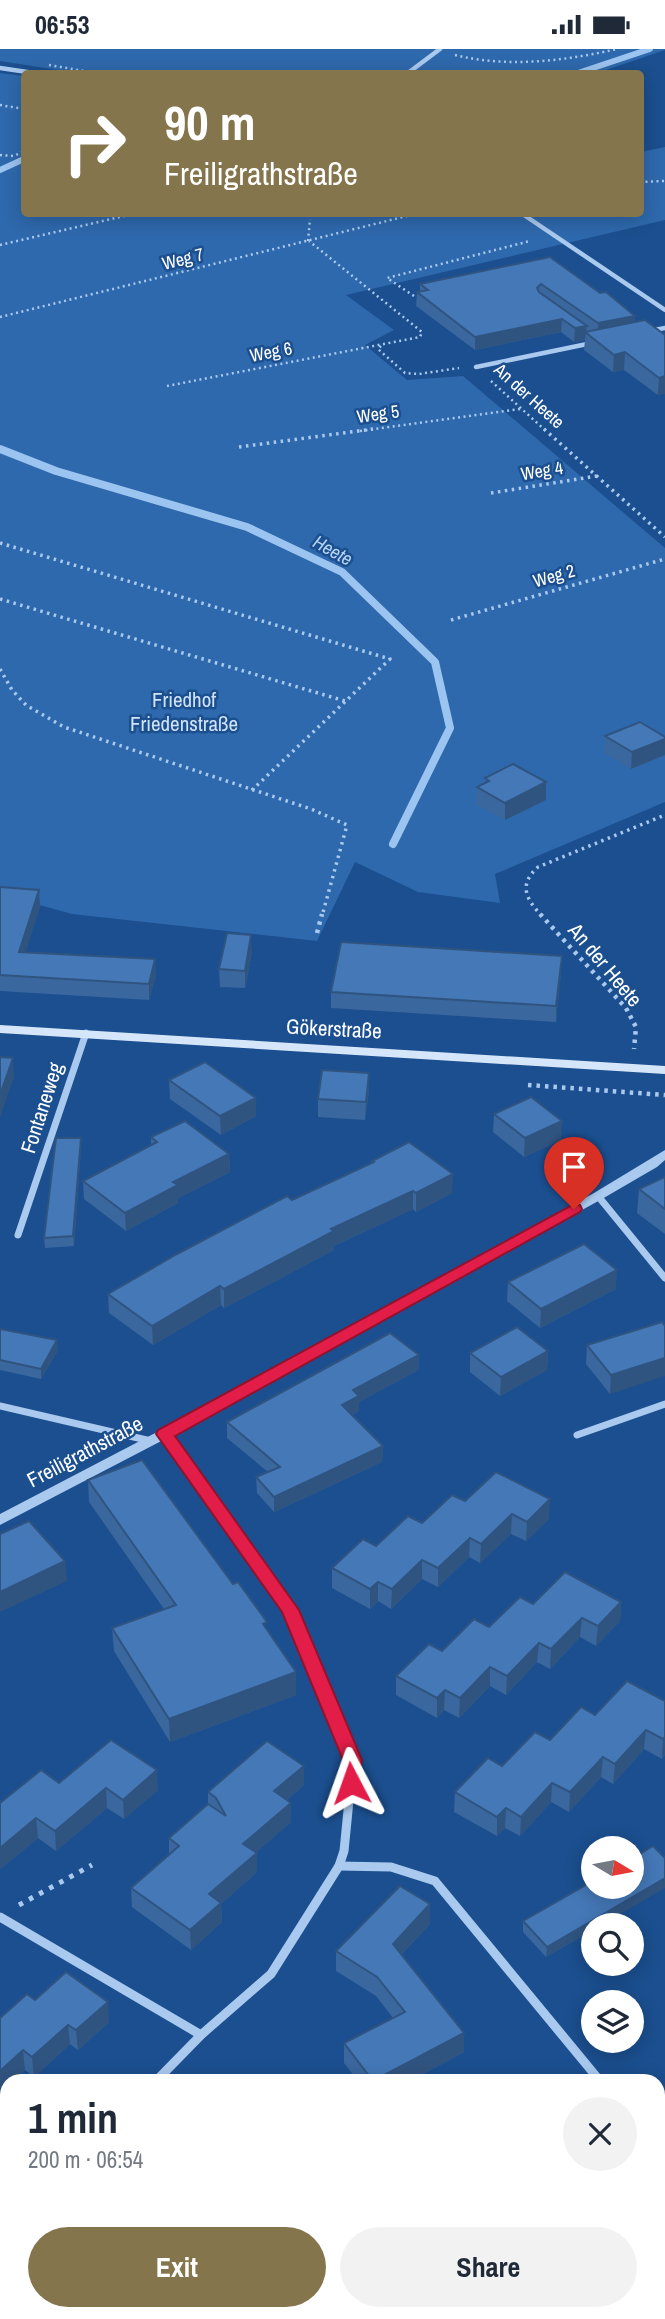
<!DOCTYPE html>
<meta charset="utf-8">
<style>
body{margin:0;font-family:"Archivo Narrow",sans-serif;background:#f2f2f3;color:#1f2937;height:100vh;display:flex;flex-direction:column;font-size:26px;white-space:nowrap}
*{box-sizing:border-box;margin:0}
p{font-size:23px;color:#747a83}
.icon{flex:none;width:38px;height:38px;fill:none;stroke:currentColor;stroke-width:2;stroke-linecap:round;stroke-linejoin:round}
.map{position:relative;flex:1;overflow:hidden}
.details{position:absolute;left:0px;top:2025px;width:665px;height:247px;display:flex;flex-direction:column;background:#fff;border-radius:21px 21px 0 0;box-shadow:0 4px 18px #0003}
.details>*{flex:none}
.banner{position:absolute;left:21px;top:21px;width:623px;height:147px;border-radius:7px;box-shadow:0 4px 18px #0003;background:#84754c;color:#fff;overflow:hidden}
.needle{width:46px;rotate:100deg}
.controls{position:absolute;left:581px;top:1787px;display:grid;gap:14px}
.controls a{display:grid;place-items:center;width:63px;height:63px;border-radius:50%;background:#fff;box-shadow:0 4px 18px #0003;font-size:35px}
.pin{position:absolute;display:grid;place-items:center;width:60px;height:60px;color:#fff;margin:-72px -30px;border-radius:50% 50% 50% 0;rotate:-45deg;box-shadow:0 0 7px #0007}
.pin .icon{rotate:45deg}
.me{position:absolute;width:77px;margin:-38px;rotate:356deg;stroke-linejoin:round;filter:drop-shadow(0 0 5px #0008)}
.turn{display:flex;align-items:center;gap:24px;height:147px;padding:0 28px;font-size:32px}
.turn .icon{width:91px;height:91px;stroke-width:2.5}
.turn b{display:block;font-size:49px;line-height:60px}
.round{display:grid;place-items:center;flex:none;width:74px;height:74px;border-radius:37px;background:#f2f2f3}
.head{display:flex;align-items:center;justify-content:space-between;height:119px;padding:0 28px}
h1{font-size:42px;font-weight:800;line-height:52px}
.action{display:flex;gap:14px;margin-top:auto;padding:14px 28px}
.action a{flex:1;height:80px;border-radius:42px;background:#84754c;color:#fff;font-size:28px;font-weight:800;line-height:80px;text-align:center}
.action a+a{background:#f2f2f3;color:#1f2937}
.status{display:flex;justify-content:space-between;align-items:center;height:49px;padding:0 35px;background:#fff;direction:ltr}
.status svg{height:19px;fill:currentColor}
.map>svg:first-child{display:block}
.green{fill:#2e69ad}
.lines{fill:none;stroke-linecap:round;stroke-linejoin:round}
.stream-far1{stroke:#9cc4f0;stroke-width:6}
.stream{stroke:#9cc4f0;stroke-width:8}
.path-far3{stroke:#a9c9ee;stroke-width:2.5;stroke-dasharray:2 3.5;stroke-linecap:butt}
.path-far2{stroke:#a9c9ee;stroke-width:3.5;stroke-dasharray:2.5 4.5;stroke-linecap:butt}
.path-far1{stroke:#a9c9ee;stroke-width:4.5;stroke-dasharray:3.5 5;stroke-linecap:butt}
.path{stroke:#a9c9ee;stroke-width:5;stroke-dasharray:4.5 7;stroke-linecap:butt}
.minor-far2{stroke:#a9c9ee;stroke-width:4.5}
.minor-far1{stroke:#a9c9ee;stroke-width:7}
.minor{stroke:#a9c9ee;stroke-width:9}
.tertiary{fill:#a9c9ee;fill-rule:evenodd}
.secondary{fill:#d6e6fa;fill-rule:evenodd}
.wall{fill:#3a679d}
.shaded-wall{fill:#305480}
.building{fill:#4478b7;stroke:#305480;stroke-width:2}
.route{fill:#e11d48;stroke:#92132f;stroke-width:2}
.labels{text-anchor:middle;stroke-width:5;stroke-linejoin:round;paint-order:stroke}
.far-street-label{font-size:18px;fill:#fff;stroke:#1b4f8f}
.far-water-label{font-size:19px;font-style:italic;fill:#b5d3f5;stroke:#1b4f8f}
.park-label{font-size:21px;fill:#cfe3fa;stroke:#1b4f8f}
.street-label{font-size:21px;fill:#fff;stroke:#1b4f8f}
</style>
<div class="status"><b>06:53</b><svg viewBox="0 0 49 12"><path d="M0 12V9h3v3zM5 12V6h3v6zM10 12V3h3v9zM15 12V0h3v12zM26 1h20v11H26zM47 4h2v5h-2z"/></svg></div>
<div class="map">
<svg width="665" height="2270" viewBox="0 0 665 2270">
<rect width="100%" height="100%" fill="#1b4f8f"/>
<g class="green">
<path d="M 0,0 L 665,0 L 665,1 L 597,24 L 77,24 L 0,12 Z"/>
<path d="M 0,24 L 24,27 L 24,164 L 640,164 L 641,103 L 665,98 L 665,171 L 346,246 L 394,281 L 365,296 L 407,331 L 463,327 L 665,499 L 665,753 L 495,825 L 500,854 L 418,843 L 355,813 L 317,892 L 72,865 L 0,845 Z"/>
</g>
<g class="lines">
<g class="stream-far1">
<path d="M 578,24 L 650,0"/>
<path d="M 0,121 L 24,110"/>
</g>
<path class="stream" d="M 0,400 L 56,422 L 247,478 L 342,523 L 435,613 L 450,679 L 393,795"/>
<g class="path-far3">
<path d="M 455,6 C 508,19 564,12 617,0"/>
<path d="M 49,16 L 96,24"/>
<path d="M 0,56 L 24,60"/>
<path d="M 0,106 L 14,107 L 24,102"/>
<path d="M 640,133 L 665,132"/>
<path d="M 308,192 L 310,170"/>
<path d="M 0,196 L 137,164"/>
<path d="M 414,247 L 387,229 L 530,192"/>
<path d="M 0,268 L 419,164"/>
<path d="M 381,297 L 378,300 L 405,324 L 419,325 L 459,319"/>
<path d="M 491,332 L 546,382"/>
<path d="M 167,337 L 420,288 L 422,283 L 309,192"/>
<path d="M 360,382 L 520,360"/>
</g>
<g class="path-far2">
<path d="M 544,380 L 665,488"/>
<path d="M 239,398 L 373,380"/>
<path d="M 491,444 L 597,427"/>
<path d="M 0,494 L 390,610 L 251,742"/>
<path d="M 0,550 L 345,652"/>
<path d="M 451,571 L 665,510"/>
<path d="M 0,620 L 12,641 L 26,656 L 64,678 L 311,760 L 347,776 L 322,867"/>
<path d="M 542,867 C 526,850 518,836 538,818 L 665,766"/>
</g>
<g class="path-far1">
<path d="M 540,865 L 626,959 L 636,978 L 634,1000"/>
<path d="M 317,884 L 322,865"/>
<path d="M 528,1036 L 665,1046"/>
</g>
<path class="path" d="M 19,1856 L 92,1816"/>
<g class="minor-far2">
<path d="M 0,19 L 34,24"/>
<path d="M 408,24 L 440,0"/>
<path d="M 521,164 L 665,261"/>
<path d="M 649,282 L 665,279"/>
<path d="M 476,318 L 592,294"/>
</g>
<g class="minor-far1">
<path d="M 598,1147 L 665,1229"/>
<path d="M 18,1186 L 86,984"/>
<path d="M 0,1357 L 151,1392"/>
<path d="M 164,1385 L 235,1484"/>
<path d="M 577,1386 L 665,1355"/>
</g>
<g class="minor">
<path d="M 339,1817 L 391,1818 L 435,1832 L 600,2032"/>
<path d="M 0,1868 L 201,1986"/>
<path d="M 156,2032 L 201,1986 L 271,1925 L 339,1817 L 344,1802 L 353,1711 L 290,1561 L 234,1482"/>
<path d="M 658,2103 L 665,2111"/>
<path d="M 0,2141 L 7,2136"/>
</g>
<path class="tertiary" d="M 665,1101 L 665,1111 L 657,1118 L 602,1150 L 169,1388 L 0,1476 L 0,1465 L 159,1382 L 594,1144 Z"/>
<path class="secondary" d="M 0,976 L 665,1017 L 665,1025 L 0,984 Z"/>
</g>
<g class="wall">
<path d="M 550,208 L 600,244 L 635,267 L 635,273 L 665,286 L 658,346 L 624,321 L 613,323 L 584,301 L 585,291 L 574,293 L 561,283 L 475,301 L 416,257 L 417,243 L 420,242 L 420,235 Z"/>
<path d="M 605,687 L 665,688 L 665,706 L 631,720 L 604,704 Z"/>
<path d="M 485,729 L 546,733 L 546,751 L 505,771 L 476,756 L 477,738 L 485,734 Z"/>
<path d="M 0,838 L 40,857 L 25,903 L 156,927 L 149,951 L 0,942 Z"/>
<path d="M 252,903 L 245,939 L 220,938 L 219,920 Z"/>
<path d="M 561,923 L 556,973 L 331,959 L 331,943 Z"/>
<path d="M 169,1031 L 256,1049 L 256,1067 L 221,1086 L 170,1050 Z"/>
<path d="M 369,1042 L 365,1071 L 318,1068 L 318,1050 Z"/>
<path d="M 494,1065 L 561,1091 L 524,1108 L 493,1083 Z"/>
<path d="M 151,1088 L 229,1105 L 230,1123 L 178,1149 L 178,1154 L 126,1182 L 84,1150 L 83,1132 L 151,1096 Z"/>
<path d="M 81,1099 L 74,1197 L 45,1199 L 44,1189 Z"/>
<path d="M 372,1112 L 452,1144 L 416,1163 L 413,1160 L 334,1197 L 334,1201 L 224,1259 L 221,1256 L 153,1296 L 109,1264 L 108,1245 L 292,1151 L 372,1114 Z"/>
<path d="M 665,1128 L 665,1185 L 637,1164 L 639,1140 Z"/>
<path d="M 508,1233 L 616,1240 L 540,1279 L 507,1252 Z"/>
<path d="M 665,1277 L 610,1345 L 586,1315 L 587,1296 Z"/>
<path d="M 0,1280 L 58,1301 L 41,1330 L 0,1321 Z"/>
<path d="M 548,1302 L 547,1321 L 500,1347 L 470,1323 L 470,1304 Z"/>
<path d="M 419,1306 L 418,1321 L 359,1353 L 359,1362 L 352,1366 L 383,1397 L 382,1413 L 274,1463 L 257,1444 L 256,1428 L 268,1423 L 227,1389 L 227,1373 Z"/>
<path d="M 88,1431 L 267,1581 L 296,1623 L 296,1646 L 170,1693 L 114,1602 L 112,1579 L 164,1560 L 89,1453 Z"/>
<path d="M 465,1452 L 549,1470 L 526,1492 L 511,1485 L 480,1514 L 469,1508 L 438,1538 L 422,1530 L 391,1560 L 378,1552 L 370,1560 L 332,1539 L 332,1519 Z"/>
<path d="M 621,1553 L 620,1572 L 596,1597 L 580,1588 L 550,1620 L 537,1613 L 506,1646 L 490,1637 L 459,1669 L 444,1661 L 437,1669 L 396,1646 L 396,1627 L 533,1555 Z"/>
<path d="M 665,1652 L 665,1706 L 662,1710 L 644,1700 L 613,1735 L 601,1728 L 569,1763 L 551,1753 L 520,1787 L 505,1779 L 497,1787 L 454,1763 L 455,1743 L 595,1666 Z"/>
<path d="M 304,1717 L 304,1736 L 287,1751 L 291,1773 L 256,1803 L 257,1823 L 221,1855 L 222,1873 L 191,1901 L 132,1858 L 131,1839 L 169,1806 L 169,1789 L 208,1755 L 208,1743 Z"/>
<path d="M 59,1734 L 158,1741 L 124,1770 L 107,1759 L 56,1802 L 38,1789 L 0,1820 L 0,1754 Z"/>
<path d="M 430,1855 L 430,1875 L 402,1905 L 464,2003 L 410,2032 L 358,2032 L 344,2014 L 344,1994 L 393,1969 L 376,1947 L 336,1922 L 336,1902 Z"/>
<path d="M 523,1872 L 593,1876 L 593,1881 L 546,1908 L 523,1883 Z"/>
<path d="M 35,1951 L 109,1973 L 78,2001 L 70,1995 L 34,2028 L 25,2021 L 13,2032 L 7,2032 L 7,2037 L 0,2043 L 0,1969 Z"/>
</g>
<g class="shaded-wall">
<path d="M 635,267 L 634,280 L 598,288 L 598,274 Z"/>
<path d="M 562,270 L 561,283 L 475,301 L 475,288 Z"/>
<path d="M 587,277 L 585,291 L 574,293 L 575,279 Z"/>
<path d="M 625,303 L 624,321 L 613,323 L 614,306 Z"/>
<path d="M 665,327 L 665,345 L 658,346 L 659,329 Z"/>
<path d="M 665,690 L 665,706 L 631,720 L 632,703 Z"/>
<path d="M 546,733 L 546,751 L 505,771 L 505,754 Z"/>
<path d="M 39,841 L 40,857 L 21,919 L 19,903 Z"/>
<path d="M 251,886 L 252,903 L 245,939 L 245,922 Z"/>
<path d="M 562,907 L 561,923 L 556,973 L 556,957 Z"/>
<path d="M 155,910 L 156,927 L 149,951 L 149,935 Z"/>
<path d="M 13,1009 L 14,1028 L 0,1069 L 0,1046 Z"/>
<path d="M 369,1024 L 369,1042 L 365,1071 L 366,1053 Z"/>
<path d="M 256,1049 L 256,1067 L 221,1086 L 220,1067 Z"/>
<path d="M 562,1072 L 561,1091 L 524,1108 L 525,1089 Z"/>
<path d="M 81,1089 L 81,1099 L 74,1197 L 73,1187 Z"/>
<path d="M 229,1105 L 230,1123 L 178,1149 L 178,1154 L 126,1182 L 125,1164 L 173,1133 Z"/>
<path d="M 453,1125 L 452,1144 L 416,1163 L 416,1144 Z"/>
<path d="M 413,1142 L 413,1160 L 334,1197 L 334,1201 L 224,1259 L 224,1240 L 331,1180 Z"/>
<path d="M 617,1221 L 616,1240 L 540,1279 L 541,1260 Z"/>
<path d="M 220,1237 L 221,1256 L 153,1296 L 152,1277 Z"/>
<path d="M 57,1291 L 58,1301 L 41,1330 L 41,1320 Z"/>
<path d="M 548,1302 L 547,1321 L 500,1347 L 501,1328 Z"/>
<path d="M 419,1306 L 418,1321 L 359,1353 L 359,1362 L 342,1371 L 342,1356 L 353,1341 Z"/>
<path d="M 665,1309 L 665,1327 L 610,1345 L 611,1326 Z"/>
<path d="M 383,1397 L 382,1413 L 274,1463 L 274,1448 Z"/>
<path d="M 550,1450 L 549,1470 L 526,1492 L 527,1473 Z"/>
<path d="M 512,1465 L 511,1485 L 480,1514 L 481,1495 Z"/>
<path d="M 470,1489 L 469,1508 L 438,1538 L 438,1519 Z"/>
<path d="M 422,1511 L 422,1530 L 391,1560 L 392,1540 Z"/>
<path d="M 65,1512 L 67,1532 L 0,1563 L 0,1543 Z"/>
<path d="M 378,1533 L 378,1552 L 370,1560 L 370,1540 Z"/>
<path d="M 621,1553 L 620,1572 L 596,1597 L 598,1577 Z"/>
<path d="M 582,1569 L 580,1588 L 550,1620 L 551,1600 Z"/>
<path d="M 539,1594 L 537,1613 L 506,1646 L 507,1627 Z"/>
<path d="M 490,1618 L 490,1637 L 459,1669 L 460,1649 Z"/>
<path d="M 296,1623 L 296,1646 L 170,1693 L 169,1670 Z"/>
<path d="M 445,1641 L 444,1661 L 437,1669 L 437,1649 Z"/>
<path d="M 646,1681 L 644,1700 L 613,1735 L 615,1715 Z"/>
<path d="M 665,1688 L 665,1706 L 662,1710 L 663,1690 Z"/>
<path d="M 603,1708 L 601,1728 L 569,1763 L 570,1743 Z"/>
<path d="M 304,1717 L 304,1736 L 274,1762 L 274,1742 Z"/>
<path d="M 157,1721 L 158,1741 L 124,1770 L 123,1751 Z"/>
<path d="M 552,1734 L 551,1753 L 520,1787 L 521,1768 Z"/>
<path d="M 106,1739 L 107,1759 L 56,1802 L 55,1782 Z"/>
<path d="M 291,1754 L 291,1773 L 244,1814 L 243,1795 Z"/>
<path d="M 506,1759 L 505,1779 L 497,1787 L 497,1768 Z"/>
<path d="M 36,1769 L 38,1789 L 0,1820 L 0,1799 Z"/>
<path d="M 257,1804 L 257,1823 L 221,1855 L 222,1873 L 191,1901 L 190,1881 L 209,1845 Z"/>
<path d="M 665,1829 L 665,1839 L 601,1876 L 593,1876 L 593,1881 L 546,1908 L 547,1898 Z"/>
<path d="M 430,1855 L 430,1875 L 393,1914 L 393,1895 Z"/>
<path d="M 108,1953 L 109,1973 L 78,2001 L 76,1981 Z"/>
<path d="M 68,1976 L 70,1995 L 34,2028 L 32,2008 Z"/>
<path d="M 464,1984 L 464,2003 L 410,2032 L 373,2032 Z"/>
<path d="M 23,2001 L 25,2021 L 13,2032 L 7,2032 L 7,2037 L 0,2043 L 0,2022 Z"/>
</g>
<g class="building">
<path d="M 550,208 L 600,244 L 606,243 L 635,267 L 598,274 L 541,235 L 537,239 L 539,243 L 587,277 L 575,279 L 562,270 L 475,288 L 417,243 L 428,241 L 420,235 Z"/>
<path d="M 645,271 L 665,286 L 665,327 L 659,329 L 625,303 L 614,306 L 585,283 Z"/>
<path d="M 640,673 L 665,688 L 665,690 L 632,703 L 605,687 Z"/>
<path d="M 513,715 L 546,733 L 505,754 L 477,738 L 489,732 L 485,729 Z"/>
<path d="M 0,838 L 39,841 L 19,903 L 155,910 L 149,935 L 0,926 Z"/>
<path d="M 227,884 L 251,886 L 245,922 L 219,920 Z"/>
<path d="M 341,893 L 562,907 L 556,957 L 331,943 Z"/>
<path d="M 0,1008 L 13,1009 L 0,1046 Z"/>
<path d="M 205,1013 L 256,1049 L 220,1067 L 169,1031 Z"/>
<path d="M 322,1021 L 369,1024 L 366,1053 L 318,1050 Z"/>
<path d="M 531,1048 L 562,1072 L 525,1089 L 494,1065 Z"/>
<path d="M 185,1072 L 229,1105 L 173,1133 L 178,1136 L 125,1164 L 83,1132 L 157,1093 L 151,1088 Z"/>
<path d="M 56,1089 L 81,1089 L 73,1187 L 44,1189 Z"/>
<path d="M 409,1093 L 453,1125 L 416,1144 L 413,1142 L 331,1180 L 334,1182 L 224,1240 L 220,1237 L 152,1277 L 108,1245 L 177,1205 L 287,1147 L 292,1151 L 374,1113 L 372,1112 Z"/>
<path d="M 665,1128 L 665,1160 L 639,1140 Z"/>
<path d="M 584,1195 L 617,1221 L 541,1260 L 508,1233 Z"/>
<path d="M 662,1273 L 665,1277 L 665,1309 L 611,1326 L 587,1296 Z"/>
<path d="M 517,1278 L 548,1302 L 501,1328 L 470,1304 Z"/>
<path d="M 0,1280 L 57,1291 L 41,1320 L 0,1311 Z"/>
<path d="M 390,1284 L 419,1306 L 353,1341 L 359,1347 L 342,1356 L 383,1397 L 274,1448 L 256,1428 L 280,1418 L 227,1373 Z"/>
<path d="M 142,1411 L 233,1535 L 238,1533 L 267,1573 L 263,1575 L 296,1623 L 169,1670 L 112,1579 L 176,1556 L 88,1431 Z"/>
<path d="M 496,1423 L 550,1450 L 527,1473 L 512,1465 L 481,1495 L 470,1489 L 438,1519 L 422,1511 L 392,1540 L 378,1533 L 370,1540 L 332,1519 L 363,1490 L 376,1497 L 408,1467 L 422,1474 L 452,1446 L 465,1452 Z"/>
<path d="M 29,1472 L 65,1512 L 0,1543 L 0,1485 Z"/>
<path d="M 565,1523 L 621,1553 L 598,1577 L 582,1569 L 551,1600 L 539,1594 L 507,1627 L 490,1618 L 460,1649 L 445,1641 L 437,1649 L 396,1627 L 429,1595 L 442,1602 L 474,1570 L 489,1578 L 520,1548 L 533,1555 Z"/>
<path d="M 627,1632 L 665,1652 L 665,1688 L 663,1690 L 646,1681 L 615,1715 L 603,1708 L 570,1743 L 552,1734 L 521,1768 L 506,1759 L 497,1768 L 455,1743 L 488,1709 L 502,1717 L 535,1683 L 550,1691 L 581,1658 L 595,1666 Z"/>
<path d="M 111,1691 L 157,1721 L 123,1751 L 106,1739 L 55,1782 L 36,1769 L 0,1799 L 0,1754 L 41,1721 L 59,1734 Z"/>
<path d="M 267,1692 L 304,1717 L 274,1742 L 291,1754 L 243,1795 L 257,1804 L 209,1845 L 221,1854 L 190,1881 L 131,1839 L 179,1797 L 169,1789 L 208,1755 L 226,1767 L 216,1749 L 208,1743 Z"/>
<path d="M 653,1797 L 665,1809 L 665,1829 L 547,1898 L 523,1872 L 593,1832 L 593,1838 L 632,1838 L 632,1810 Z"/>
<path d="M 400,1837 L 430,1855 L 393,1895 L 464,1984 L 373,2032 L 344,1994 L 405,1963 L 377,1928 L 336,1902 Z"/>
<path d="M 66,1923 L 108,1953 L 76,1981 L 68,1976 L 32,2008 L 23,2001 L 0,2022 L 0,1969 L 27,1945 L 35,1951 Z"/>
</g>
<path class="route" d="M 574,1155 L 580,1156 L 582,1160 L 580,1163 L 175,1387 L 299,1561 L 362,1711 L 357,1739 L 351,1742 L 344,1739 L 341,1734 L 343,1711 L 282,1563 L 156,1385 L 158,1381 Z"/>
<g class="labels">
<g class="far-street-label">
<text transform="translate(183 210) rotate(-14)" y="6">Weg 7</text>
<text transform="translate(271 303) rotate(-11)" y="6">Weg 6</text>
<text transform="translate(529 347) rotate(42)" y="6">An der Heete</text>
<text transform="translate(378 365) rotate(-8)" y="6">Weg 5</text>
<text transform="translate(542 422) rotate(-9)" y="6">Weg 4</text>
<text transform="translate(554 527) rotate(-16)" y="6">Weg 2</text>
</g>
<g class="far-water-label">
<text transform="translate(333 501) rotate(29)" y="7">Heete</text>
</g>
<g class="park-label">
<text x="184" y="658">Friedhof<tspan x="184" dy="24">Friedenstraße</tspan></text>
</g>
<g class="street-label">
<text transform="translate(605 916) rotate(50)" y="7">An der Heete</text>
<text transform="translate(334 980) rotate(3)" y="7">Gökerstraße</text>
<text transform="translate(42 1059) rotate(-72)" y="7">Fontaneweg</text>
<text transform="translate(85 1403) rotate(-28)" y="7">Freiligrathstraße</text>
</g>
</g>
</svg>
<div class="controls">
<a><svg class="needle" viewBox="-14 -14 28 28"><path d="M0-13l5 13h-10z" fill="#e53935"/><path d="M0 13l5-13h-10z" fill="#747a83"/></svg></a>
<a><svg class="icon" aria-label="search" viewBox="0 0 24 24"><circle cx="10" cy="10" r="6"/><path d="M15 15l6 6"/></svg></a>
<a><svg class="icon" aria-label="layers" viewBox="0 0 24 24"><path d="M12 4l9 5-9 5-9-5zM3 14l9 5 9-5"/></svg></a>
</div>
<div class="pin" style="left:574px;top:1160px;background:#d93025"><svg class="icon" aria-label="arrive" viewBox="0 0 24 24"><path d="M6 21V4h12l-3 4 3 4H6"/></svg></div>
<svg class="me" style="left:351px;top:1734px" viewBox="-20 -20 40 40"><path d="M0-17L14 15 0 8-14 15z" fill="#e11d48" stroke="#fff" stroke-width="4"/></svg>
<div class="banner">
<div class="turn"><svg class="icon" aria-label="right" viewBox="0 0 24 24"><path d="M7 20v-9h11M14 6l5 5-5 5"/></svg><div><b>90 m</b>Freiligrathstraße</div></div>
</div>
<section class="details">
<div class="head"><div><h1>1 min</h1><p>200 m · 06:54</p></div><a class="round"><svg class="icon" aria-label="close" viewBox="0 0 24 24"><path d="M6 6l12 12M18 6L6 18"/></svg></a></div>
<div class="action"><a>Exit</a><a>Share</a></div>
</section>
</div>
